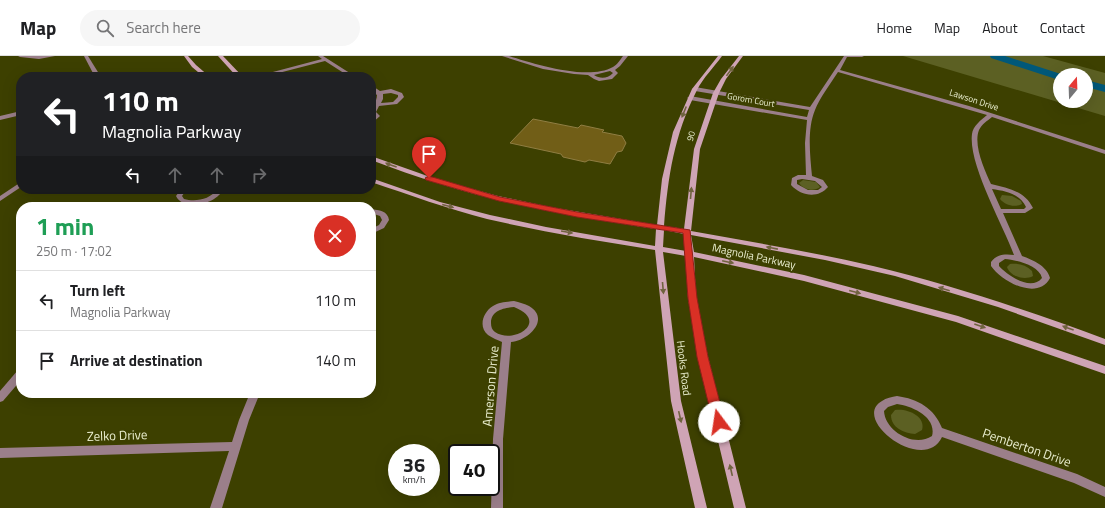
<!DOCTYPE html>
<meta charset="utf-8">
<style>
body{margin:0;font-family:"Titillium Web",sans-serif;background:#f6f6f6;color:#202124;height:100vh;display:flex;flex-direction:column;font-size:15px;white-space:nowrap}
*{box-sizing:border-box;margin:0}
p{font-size:13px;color:#757577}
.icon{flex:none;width:22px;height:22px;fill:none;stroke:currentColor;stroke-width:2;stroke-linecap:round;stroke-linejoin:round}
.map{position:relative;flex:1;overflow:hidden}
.panel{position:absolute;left:16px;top:146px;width:360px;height:196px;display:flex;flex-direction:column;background:#fff;border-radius:16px;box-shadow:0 4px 16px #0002}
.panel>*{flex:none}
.top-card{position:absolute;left:16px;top:16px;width:360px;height:122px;border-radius:16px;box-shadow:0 4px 16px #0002;background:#202124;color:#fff;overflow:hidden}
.needle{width:26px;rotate:19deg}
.tools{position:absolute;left:1053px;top:12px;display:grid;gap:8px}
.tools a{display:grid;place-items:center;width:40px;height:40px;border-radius:50%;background:#fff;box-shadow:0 4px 16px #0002;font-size:20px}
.speed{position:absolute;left:388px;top:388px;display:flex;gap:8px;font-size:20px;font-weight:700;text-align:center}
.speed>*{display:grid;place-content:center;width:52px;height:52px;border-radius:50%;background:#fff;box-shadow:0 4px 16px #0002;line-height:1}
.speed small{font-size:10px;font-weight:400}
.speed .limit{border:2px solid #111;border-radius:6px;background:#fff;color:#111}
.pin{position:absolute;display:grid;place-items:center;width:34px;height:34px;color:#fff;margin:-41px -17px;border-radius:50% 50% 50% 0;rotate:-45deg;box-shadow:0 0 4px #0007}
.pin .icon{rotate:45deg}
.me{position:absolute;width:44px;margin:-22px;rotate:346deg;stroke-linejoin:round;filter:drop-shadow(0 0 3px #0008)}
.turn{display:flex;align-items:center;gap:14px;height:84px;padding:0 20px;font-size:18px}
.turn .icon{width:52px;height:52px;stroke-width:2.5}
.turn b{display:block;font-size:28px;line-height:34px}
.lanes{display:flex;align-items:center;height:38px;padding:0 20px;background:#0003;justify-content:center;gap:20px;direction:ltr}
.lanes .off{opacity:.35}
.round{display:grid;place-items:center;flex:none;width:42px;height:42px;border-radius:21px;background:#f6f6f6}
.headline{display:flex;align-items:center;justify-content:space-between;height:68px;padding:0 20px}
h1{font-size:24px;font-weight:700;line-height:30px;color:#1e9e55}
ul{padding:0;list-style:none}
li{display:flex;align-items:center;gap:12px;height:60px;padding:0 20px;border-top:1px solid #e0e0e0}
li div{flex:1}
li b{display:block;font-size:15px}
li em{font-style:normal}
header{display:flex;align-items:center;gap:24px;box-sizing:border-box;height:56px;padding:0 20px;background:#fff;border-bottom:1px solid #e0e0e0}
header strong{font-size:19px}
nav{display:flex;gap:22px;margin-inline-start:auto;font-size:14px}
.search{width:280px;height:36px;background:#f6f6f6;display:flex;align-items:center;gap:10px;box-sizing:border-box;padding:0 14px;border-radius:22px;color:#757577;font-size:15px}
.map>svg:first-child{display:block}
.green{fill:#5c6023;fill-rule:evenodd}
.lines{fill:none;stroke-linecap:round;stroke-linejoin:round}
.canal{fill:#005879;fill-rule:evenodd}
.building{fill:#715e17;stroke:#8f7d42}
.street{fill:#9b7f8a;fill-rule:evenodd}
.secondary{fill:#cfa4b5;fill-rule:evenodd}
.oneway{fill:#70633f}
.route{fill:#d93025;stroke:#8d1f18}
.labels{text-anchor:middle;stroke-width:4;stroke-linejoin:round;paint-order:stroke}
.far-street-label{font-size:9px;fill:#eaeecf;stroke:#3d4000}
.street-label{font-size:11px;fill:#eaeecf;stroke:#3d4000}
.near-street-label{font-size:13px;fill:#eaeecf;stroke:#3d4000}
</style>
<header>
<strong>Map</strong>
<div class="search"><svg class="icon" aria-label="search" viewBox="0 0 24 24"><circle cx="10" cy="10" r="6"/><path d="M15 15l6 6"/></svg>Search here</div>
<nav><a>Home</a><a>Map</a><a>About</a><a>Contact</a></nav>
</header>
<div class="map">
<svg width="1105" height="452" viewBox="0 0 1105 452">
<rect width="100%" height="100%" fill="#3d4000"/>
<g class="green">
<path d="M 903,0 L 1043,0 L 1105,17 L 1105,60 ZM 1060,19 L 1086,19 L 1086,45 L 1060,45 Z"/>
<path d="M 803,124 L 816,126 L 820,131 C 814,136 804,134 799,127 Z"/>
<path d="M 1002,139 L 1012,140 L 1021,145 L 1022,148 C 1014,152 1005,149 1000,143 Z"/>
<path d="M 1010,208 C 1018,207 1026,209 1032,215 L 1033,220 C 1024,225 1010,220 1007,211 Z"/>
<path d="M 895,354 C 907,352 926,360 922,374 L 915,378 C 904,377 891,372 891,359 Z"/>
</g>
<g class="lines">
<g class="canal">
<path d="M 990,0 L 1005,0 L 1064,19 L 1060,19 L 1060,24 L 1056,23 L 991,2 Z"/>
<path d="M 1086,24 L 1105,29 L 1105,36 L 1086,31 Z"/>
</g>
</g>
<path class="building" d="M 533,63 L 578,72 L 581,69 L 604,74 L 602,76 L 622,80 L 626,87 L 622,95 L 617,96 L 610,108 L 589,104 L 585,106 L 563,101 L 561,98 L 510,87 Z"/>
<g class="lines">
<g class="street">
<path d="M 18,0 L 55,0 L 39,3 L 20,1 Z"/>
<path d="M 84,0 L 88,0 L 101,21 L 95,21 Z"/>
<path d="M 318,0 L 323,0 L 356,21 L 350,21 L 325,5 L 263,21 L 254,21 L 322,3 Z"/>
<path d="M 502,0 L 509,0 C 534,8 588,25 613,11 C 617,9 620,4 623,0 L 628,0 L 620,10 L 615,14 L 618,17 L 612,23 L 599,25 L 594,23 L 588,19 L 574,18 L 543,13 ZM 610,15 L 613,17 C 607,23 600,23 594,19 Z"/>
<path d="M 844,0 L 864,0 L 862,1 L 847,1 L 840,14 L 969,50 L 1105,94 L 1105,98 L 992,61 C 987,65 982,68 979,74 C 973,89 985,115 991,128 C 1008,132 1025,135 1033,152 L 1025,157 L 1003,157 L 1022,200 C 1033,204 1047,210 1050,222 C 1038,245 1002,226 991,210 L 991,206 C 997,198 1005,198 1014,199 C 1003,169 968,108 972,78 C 973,70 981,64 987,59 L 838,16 C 831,27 819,43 815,54 C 807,73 810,99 812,120 L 823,124 L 828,131 C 818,143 801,140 791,129 L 792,122 L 798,119 L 806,119 L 805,87 L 807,64 L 690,44 L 687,42 L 690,40 L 807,61 L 809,54 L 695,35 L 692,33 L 695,31 L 810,51 ZM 802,123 L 815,125 L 822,131 L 818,134 L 808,134 L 797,128 L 797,124 ZM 992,133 C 1006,135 1020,138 1026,151 L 1024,153 L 1001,153 ZM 1005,203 C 1016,204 1039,209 1042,222 C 1031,236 1007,219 999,210 L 999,207 Z"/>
<path d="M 371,29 L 380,35 L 391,33 L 402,37 L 404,41 L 397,48 L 379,50 L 376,56 L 380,60 L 371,68 L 371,63 L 374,60 L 371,58 C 371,51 377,46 377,39 L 371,34 ZM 391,37 L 398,39 L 398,41 L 393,46 L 381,47 L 383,43 L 383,38 Z"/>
<path d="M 21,55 L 21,59 L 0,64 L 0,60 Z"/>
<path d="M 21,126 L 21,131 L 0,145 L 0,140 Z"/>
<path d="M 181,133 L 187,133 L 182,140 L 184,143 C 195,146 210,144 217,133 L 223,133 C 221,137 219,140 214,143 C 204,149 182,153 176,140 Z"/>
<path d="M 371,153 C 379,154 388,155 389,164 L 384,172 L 371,178 L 371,173 L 379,169 L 382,164 L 380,160 L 371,157 Z"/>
<path d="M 514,245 C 519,246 525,248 529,250 C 551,263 528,285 511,286 L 503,383 L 503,452 L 491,452 L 493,383 L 502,286 C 498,284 492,282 488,279 C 478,271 483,256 493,250 C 499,246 507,246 514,245 ZM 514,251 C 550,265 514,289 495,276 C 492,274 491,271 491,267 C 491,254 504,252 514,251 Z"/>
<path d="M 21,313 L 21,324 L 3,345 L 0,346 L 0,335 L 18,314 Z"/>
<path d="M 250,337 L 260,337 L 249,364 L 222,452 L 210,452 L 229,395 L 0,402 L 0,392 L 232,386 L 239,364 Z"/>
<path d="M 897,340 C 918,343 934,352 942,372 L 1077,418 L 1105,431 L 1105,441 L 1074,427 L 942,381 C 924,419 850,363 882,345 C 886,342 892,341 897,340 ZM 897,348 C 912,350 937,361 932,380 C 914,392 885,375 884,355 L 888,351 Z"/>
</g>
<g class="secondary">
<path d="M 184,0 L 188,0 L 196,9 L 210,21 L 204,21 L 192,11 Z"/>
<path d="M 218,0 L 223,0 L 243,21 L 237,21 Z"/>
<path d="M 718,0 L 722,0 C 714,11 703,22 697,34 C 674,79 668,121 664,170 L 684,173 L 694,93 L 713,37 L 721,23 L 739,0 L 743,0 L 726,23 L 719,37 L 700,93 L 691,175 C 752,186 813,196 873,210 C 952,229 1029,255 1105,283 L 1105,289 L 998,251 L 895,220 L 825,204 L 691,179 L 694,196 L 804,219 L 958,260 L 1105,310 L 1105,318 L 956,266 L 804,225 L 694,201 L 696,242 L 708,301 L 746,452 L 734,452 L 698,301 L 688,242 L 686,200 L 663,196 L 681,345 L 707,452 L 695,452 L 671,345 L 655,194 C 599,185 543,176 487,163 C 448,153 410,139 371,126 L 371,122 L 440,146 L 490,159 L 546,171 L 655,190 L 656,173 C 612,166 568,160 525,150 C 472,139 421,123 371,104 L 371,100 L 436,123 L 498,140 L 550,151 L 657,169 L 662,123 L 673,76 L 692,33 ZM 664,174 L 684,178 L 686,195 L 663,191 Z"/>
</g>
</g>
<defs><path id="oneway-solid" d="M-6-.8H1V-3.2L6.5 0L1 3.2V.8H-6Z"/></defs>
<g class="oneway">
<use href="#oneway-solid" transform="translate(730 15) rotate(-54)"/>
<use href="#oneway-solid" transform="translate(684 56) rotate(112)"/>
<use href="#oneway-solid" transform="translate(391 109) rotate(-160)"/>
<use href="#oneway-solid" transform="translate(691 137) rotate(-85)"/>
<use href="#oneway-solid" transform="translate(448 150) rotate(15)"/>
<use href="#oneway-solid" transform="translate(567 176) rotate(10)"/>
<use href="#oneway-solid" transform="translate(772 192) rotate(-169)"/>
<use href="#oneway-solid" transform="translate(728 206) rotate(12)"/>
<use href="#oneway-solid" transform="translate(663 232) rotate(85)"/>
<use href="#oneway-solid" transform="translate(944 233) rotate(-163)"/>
<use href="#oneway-solid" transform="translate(855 236) rotate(15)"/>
<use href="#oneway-solid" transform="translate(980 270) rotate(19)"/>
<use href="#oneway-solid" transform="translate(1068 272) rotate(-160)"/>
<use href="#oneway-solid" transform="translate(680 361) rotate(77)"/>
<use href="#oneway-solid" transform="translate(731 414) rotate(-103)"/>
</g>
<path class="route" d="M 429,120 L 500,141 L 577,156 L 690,174 L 697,242 L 708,301 L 725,366 L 723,369 L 719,371 L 715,369 L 713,366 L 697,301 L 688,242 L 683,177 L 577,161 L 499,145 L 426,124 L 425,122 Z"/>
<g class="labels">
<g class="far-street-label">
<text transform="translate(751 44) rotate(10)" y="3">Gorom Court</text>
<text transform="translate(974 44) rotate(18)" y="3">Lawson Drive</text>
<text transform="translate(691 80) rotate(-73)" y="3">90</text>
</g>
<g class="street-label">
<text transform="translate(754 200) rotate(12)" y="4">Magnolia Parkway</text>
<text transform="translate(684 312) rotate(83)" y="4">Hooks Road</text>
</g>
<g class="near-street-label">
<text transform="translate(490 330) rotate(-85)" y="5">Amerson Drive</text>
<text transform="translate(117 379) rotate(-2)" y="5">Zelko Drive</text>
<text transform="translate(1027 391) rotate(19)" y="5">Pemberton Drive</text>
</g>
</g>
</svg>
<div class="tools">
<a><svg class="needle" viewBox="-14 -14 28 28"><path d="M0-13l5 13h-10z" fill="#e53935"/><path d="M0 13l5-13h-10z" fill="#757577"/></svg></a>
</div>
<div class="speed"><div>36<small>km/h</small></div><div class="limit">40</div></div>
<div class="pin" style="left:429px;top:122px;background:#d93025"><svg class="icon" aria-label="arrive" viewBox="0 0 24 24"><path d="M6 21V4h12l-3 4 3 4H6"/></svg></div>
<svg class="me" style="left:719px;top:366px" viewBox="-20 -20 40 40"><circle r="19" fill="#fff"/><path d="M0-13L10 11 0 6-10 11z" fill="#d93025"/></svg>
<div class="top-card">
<div class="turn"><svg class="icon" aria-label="left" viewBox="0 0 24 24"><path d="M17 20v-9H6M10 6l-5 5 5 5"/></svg><div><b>110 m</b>Magnolia Parkway</div></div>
<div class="lanes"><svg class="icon" aria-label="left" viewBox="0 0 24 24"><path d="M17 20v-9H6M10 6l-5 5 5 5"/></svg><svg class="icon off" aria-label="ahead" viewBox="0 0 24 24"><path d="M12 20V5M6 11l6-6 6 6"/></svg><svg class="icon off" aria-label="ahead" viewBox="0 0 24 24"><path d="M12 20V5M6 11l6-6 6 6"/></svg><svg class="icon off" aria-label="right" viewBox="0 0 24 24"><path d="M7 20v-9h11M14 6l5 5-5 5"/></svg></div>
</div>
<section class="panel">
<div class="headline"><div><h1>1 min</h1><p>250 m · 17:02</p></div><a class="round" style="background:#d93025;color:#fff"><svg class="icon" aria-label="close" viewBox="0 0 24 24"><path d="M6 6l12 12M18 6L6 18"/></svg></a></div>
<ul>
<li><svg class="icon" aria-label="left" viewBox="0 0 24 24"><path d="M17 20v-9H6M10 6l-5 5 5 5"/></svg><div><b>Turn left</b><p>Magnolia Parkway</p></div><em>110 m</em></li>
<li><svg class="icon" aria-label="arrive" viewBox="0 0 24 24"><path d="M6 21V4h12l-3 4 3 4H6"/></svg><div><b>Arrive at destination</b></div><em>140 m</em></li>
</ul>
</section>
</div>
